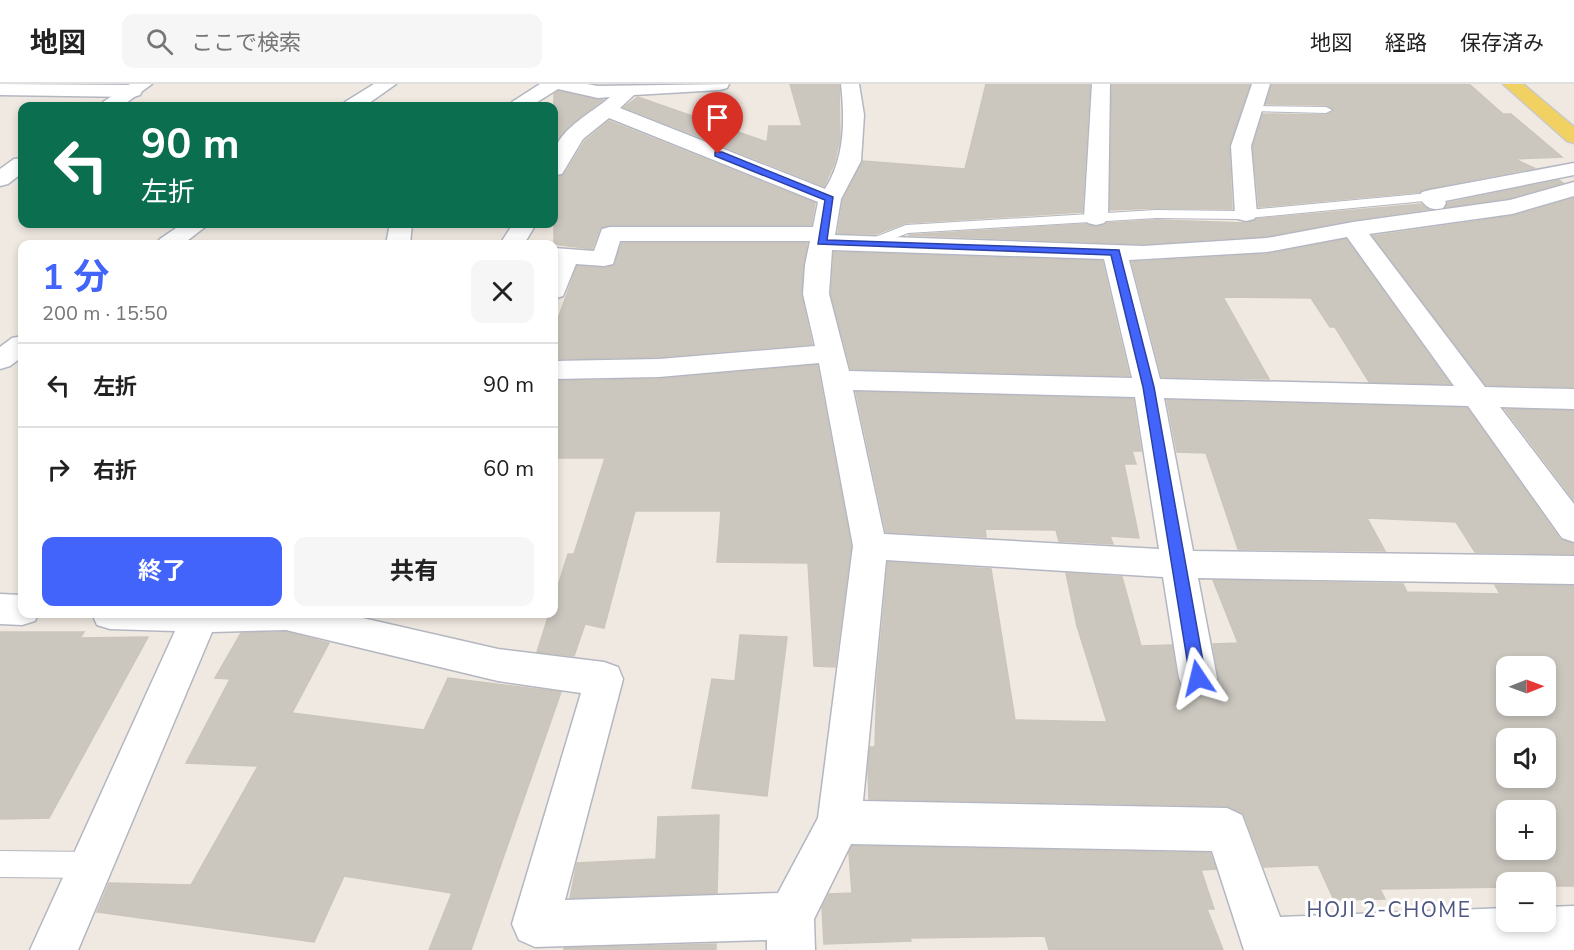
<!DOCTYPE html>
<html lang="ja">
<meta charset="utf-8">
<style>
body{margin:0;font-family:"Nunito Sans","Noto Sans JP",sans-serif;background:#f6f6f6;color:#222;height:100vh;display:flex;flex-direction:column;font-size:22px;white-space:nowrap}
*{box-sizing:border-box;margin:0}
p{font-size:20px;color:#767676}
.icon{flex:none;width:33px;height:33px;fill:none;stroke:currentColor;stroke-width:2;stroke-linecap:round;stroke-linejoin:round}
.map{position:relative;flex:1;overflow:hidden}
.details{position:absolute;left:18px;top:156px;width:540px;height:378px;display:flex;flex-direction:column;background:#fff;border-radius:12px;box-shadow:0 3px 9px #0003}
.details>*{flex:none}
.banner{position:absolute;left:18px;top:18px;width:540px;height:126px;border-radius:12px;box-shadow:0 3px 9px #0003;background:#0b6e4f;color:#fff;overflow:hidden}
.needle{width:39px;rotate:89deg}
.tools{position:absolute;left:1496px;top:572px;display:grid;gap:12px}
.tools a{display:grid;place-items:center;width:60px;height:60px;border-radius:12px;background:#fff;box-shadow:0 3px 9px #0003;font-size:30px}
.pin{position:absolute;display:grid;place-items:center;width:51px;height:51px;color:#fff;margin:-62px -26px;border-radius:50% 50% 50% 0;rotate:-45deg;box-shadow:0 0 6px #0007}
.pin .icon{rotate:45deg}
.me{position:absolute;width:66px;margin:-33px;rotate:350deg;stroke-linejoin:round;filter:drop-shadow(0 0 4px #0008)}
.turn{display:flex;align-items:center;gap:21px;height:126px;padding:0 24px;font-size:27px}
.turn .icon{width:78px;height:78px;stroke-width:2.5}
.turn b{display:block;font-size:42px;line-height:51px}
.round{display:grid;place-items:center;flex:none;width:63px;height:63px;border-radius:12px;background:#f6f6f6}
.headline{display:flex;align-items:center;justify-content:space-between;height:102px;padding:0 24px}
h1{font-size:36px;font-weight:700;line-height:45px;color:#4264fb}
.primary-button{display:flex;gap:12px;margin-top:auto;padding:12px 24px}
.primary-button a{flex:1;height:69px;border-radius:12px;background:#4264fb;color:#fff;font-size:24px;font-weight:700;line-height:69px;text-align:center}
.primary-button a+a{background:#f6f6f6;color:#222}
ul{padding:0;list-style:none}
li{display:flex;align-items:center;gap:18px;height:84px;padding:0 24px;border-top:2px solid #e0e0e0}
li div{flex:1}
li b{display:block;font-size:22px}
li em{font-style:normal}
header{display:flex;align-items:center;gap:36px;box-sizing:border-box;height:84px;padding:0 30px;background:#fff;border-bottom:2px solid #e0e0e0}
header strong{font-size:28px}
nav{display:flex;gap:33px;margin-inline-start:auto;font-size:21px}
.search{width:420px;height:54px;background:#f6f6f6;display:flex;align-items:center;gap:15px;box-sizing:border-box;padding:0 21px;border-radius:12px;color:#767676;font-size:22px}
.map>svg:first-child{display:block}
.building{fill:#cbc7bf;stroke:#cbc5ba;stroke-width:1.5;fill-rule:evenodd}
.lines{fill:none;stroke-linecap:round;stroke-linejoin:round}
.service-casing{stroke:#b4b7c1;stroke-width:2}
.minor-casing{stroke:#b4b7c1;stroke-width:3}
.tertiary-casing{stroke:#b4b7c1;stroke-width:3}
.primary-casing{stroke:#c9c9c9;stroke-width:3}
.service{fill:#fff;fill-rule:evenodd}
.minor{fill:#fff;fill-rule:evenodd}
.tertiary{fill:#fff;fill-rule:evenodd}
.primary{fill:#f2d163;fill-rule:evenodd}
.route{fill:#4264fb;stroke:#2b41a3;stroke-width:1.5}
.labels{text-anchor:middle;stroke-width:6;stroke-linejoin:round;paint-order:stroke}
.near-neighbourhood-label{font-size:21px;letter-spacing:1.5px;fill:#4d5680;stroke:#fff}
</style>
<header>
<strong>地図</strong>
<div class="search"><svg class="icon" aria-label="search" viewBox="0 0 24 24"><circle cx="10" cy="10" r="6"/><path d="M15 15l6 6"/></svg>ここで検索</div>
<nav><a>地図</a><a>経路</a><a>保存済み</a></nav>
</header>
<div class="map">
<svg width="1574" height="866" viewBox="0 0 1574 866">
<rect width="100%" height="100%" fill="#efe9e1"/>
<g class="building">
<path d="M 790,0 L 839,0 L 840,54 L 834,80 L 824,102 L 624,23 L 638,13 L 767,58 L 769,42 L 802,42 Z"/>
<path d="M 986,0 L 1090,0 L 1082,128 L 906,139 L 876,150 L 838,149 L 843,116 L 863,77 L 965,85 Z"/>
<path d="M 1112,0 L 1250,0 L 1229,62 L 1232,125 L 1156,124 L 1110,126 Z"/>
<path d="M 1272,0 L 1469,0 L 1503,30 L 1511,30 L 1562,73 L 1515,75 L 1534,84 L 1430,104 L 1420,108 L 1259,123 L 1253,62 L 1263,30 L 1326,31 L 1334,27 L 1326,21 L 1266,20 Z"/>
<path d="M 558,7 L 603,16 L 569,42 L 554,63 L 554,10 Z"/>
<path d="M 609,37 L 815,119 L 811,141 L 610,141 L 600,144 L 592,165 L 554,160 L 554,93 L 564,91 L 585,57 Z"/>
<path d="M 1559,96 L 1563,99 L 1510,114 L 1446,123 L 1448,119 Z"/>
<path d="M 1574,114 L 1574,303 L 1486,301 L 1373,152 L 1512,132 Z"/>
<path d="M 1421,120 L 1428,125 L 1353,136 L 1267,152 L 1143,160 L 908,151 L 1086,140 L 1097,143 L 1107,139 L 1156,136 L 1247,139 L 1256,135 Z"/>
<path d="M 1346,155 L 1450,300 L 1369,298 L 1335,243 L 1330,243 L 1311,214 L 1223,213 L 1269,295 L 1162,293 L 1132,178 L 1267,170 Z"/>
<path d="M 622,159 L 807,159 L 801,210 L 812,260 L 659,273 L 554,275 L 554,246 L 577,182 L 604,184 L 613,182 Z"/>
<path d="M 834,168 L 1102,177 L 1129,292 L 851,285 L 831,210 Z"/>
<path d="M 817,281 L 851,462 L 835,583 L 814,582 L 808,479 L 717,478 L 721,427 L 635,427 L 604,544 L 585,540 L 574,572 L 537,568 L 549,530 L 554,530 L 554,515 L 568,470 L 574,470 L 605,374 L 554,374 L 554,297 L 659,295 Z"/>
<path d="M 856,308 L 1133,315 L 1141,367 L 1132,367 L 1136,380 L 1124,380 L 1139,454 L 1110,452 L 1113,460 L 1059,457 L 1056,446 L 985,445 L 986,453 L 886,448 Z"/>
<path d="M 1167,316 L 1467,324 L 1560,455 L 1574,460 L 1574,470 L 1475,468 L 1456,438 L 1367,434 L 1385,467 L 1238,465 L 1206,369 L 1177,368 Z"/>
<path d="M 1505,325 L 1574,327 L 1574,416 Z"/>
<path d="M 888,478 L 991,485 L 1015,636 L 1107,638 L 1077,542 L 1066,489 L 1122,493 L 1141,562 L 1172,561 L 1177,594 L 1182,607 L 1197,613 L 1213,608 L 1219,595 L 1213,560 L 1238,559 L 1213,496 L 1403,500 L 1407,508 L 1500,510 L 1495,501 L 1574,502 L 1574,802 L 1545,802 L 1545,798 L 1506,798 L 1506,803 L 1380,805 L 1385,815 L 1334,816 L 1318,781 L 1264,783 L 1244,730 L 1227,722 L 869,715 L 868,684 L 870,663 L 875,663 L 877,598 ZM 1506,582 L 1545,582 L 1545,621 L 1506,621 ZM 1506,654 L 1545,654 L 1545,693 L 1506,693 ZM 1506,726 L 1545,726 L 1545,765 L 1506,765 Z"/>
<path d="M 0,548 L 84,548 L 80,554 L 148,553 L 49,734 L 0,735 Z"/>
<path d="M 286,548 L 329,559 L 292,629 L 424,646 L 448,594 L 561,608 L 471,866 L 429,866 L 452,809 L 344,792 L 314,858 L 97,828 L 109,799 L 191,801 L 258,682 L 186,679 L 230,595 L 215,594 L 241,549 Z"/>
<path d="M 740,551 L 787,553 L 767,712 L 692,704 L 712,595 L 735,597 Z"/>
<path d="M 719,731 L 717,809 L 570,814 L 577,779 L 656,775 L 658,733 Z"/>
<path d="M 852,762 L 1210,769 L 1216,785 L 1201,786 L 1214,825 L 1207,825 L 1223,866 L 1049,866 L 1045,852 L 910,854 L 911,857 L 824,860 L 822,824 L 829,810 L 852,809 L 849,769 Z"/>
<path d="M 716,860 L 716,866 L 564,866 L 564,864 Z"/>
</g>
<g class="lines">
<defs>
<g id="service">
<path d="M 1253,22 L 1326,23 L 1332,26 L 1326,29 L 1249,27 L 1249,23 Z"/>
<path d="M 1430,109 L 1435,110 L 1437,113 L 1435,116 L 1238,135 L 1156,134 L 908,149 L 870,164 L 863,160 L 865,157 L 906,141 L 1156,126 L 1238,127 Z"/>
<path d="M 0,767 L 91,768 L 100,772 L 104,781 L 100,790 L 91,794 L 0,793 Z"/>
</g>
<g id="minor">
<path d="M 0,0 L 133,1 L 140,3 L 142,7 L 140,11 L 133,13 L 0,11 Z"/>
<path d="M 374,0 L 396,0 L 365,22 L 343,22 L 345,18 Z"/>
<path d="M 540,0 L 587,0 L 598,2 L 729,0 L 727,4 L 720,6 L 634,11 L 620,24 L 825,105 C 845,73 845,37 841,0 L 859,0 L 864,31 L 861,77 L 841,115 L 835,151 L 1143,162 L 1267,154 L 1353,138 L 1510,116 L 1574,98 L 1574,112 L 1512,130 L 1369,150 L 1485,303 L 1574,305 L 1574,325 L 1500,323 L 1574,420 L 1574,458 L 1562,454 L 1468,322 L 1164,314 L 1193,467 L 1574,472 L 1574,500 L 1198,494 L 1217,594 L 1212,606 L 1198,611 L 1184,606 L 1179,594 L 1163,493 L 886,476 L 863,717 L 1227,724 L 1242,731 L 1280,833 L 1506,824 L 1506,837 L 1545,837 L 1545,823 L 1574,822 L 1574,866 L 1244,866 L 1212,767 L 851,760 L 814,835 L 815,866 L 767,866 L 767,856 L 535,863 L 519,856 L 512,840 L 581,609 L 498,597 L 286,546 L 212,548 L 78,866 L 30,866 L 175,547 L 110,545 L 97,541 L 92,530 L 345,530 L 498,565 L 604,578 L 618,583 L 623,595 L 565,816 L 778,809 L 818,734 L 853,462 L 819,279 L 659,293 L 554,295 L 554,277 L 659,275 L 815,262 L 803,210 L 805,181 L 810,157 L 620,157 L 613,180 L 604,182 L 576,180 L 563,212 L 554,215 L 554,164 L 594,167 L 602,145 L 610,143 L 813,143 L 818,118 L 609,34 L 583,55 L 562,90 L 554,91 C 554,84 552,73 554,67 C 563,42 592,29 610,13 L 598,14 L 558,5 L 531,22 L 510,22 L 512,18 ZM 1347,153 L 1454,302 L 1160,295 L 1129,176 L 1267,168 ZM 832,166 L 1104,175 L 1132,294 L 849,287 L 829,210 ZM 853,306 L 1135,313 L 1159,465 L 884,450 Z"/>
<path d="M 1092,0 L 1110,0 L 1108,134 L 1104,139 L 1096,141 L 1088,139 L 1084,134 Z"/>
<path d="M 1252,0 L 1270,0 L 1251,62 L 1257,130 L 1254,135 L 1246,137 L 1238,135 L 1235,130 L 1231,62 Z"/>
<path d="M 1574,79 L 1574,91 L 1445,117 L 1446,119 L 1443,124 C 1430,127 1426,123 1419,113 L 1422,108 L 1430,106 Z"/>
<path d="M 182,140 L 209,140 L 183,160 L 156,160 L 160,155 Z"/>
<path d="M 390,140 L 412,140 L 410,160 L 386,160 Z"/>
<path d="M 513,140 L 536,140 L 524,160 L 500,160 Z"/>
<path d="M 22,252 L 22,273 L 10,282 L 0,285 L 0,263 L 12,254 Z"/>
<path d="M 0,510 L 22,511 L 22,530 L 38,530 L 35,537 L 22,541 L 0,540 Z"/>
</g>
<g id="tertiary">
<path d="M 130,0 L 152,0 L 122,22 L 101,22 L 103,18 Z"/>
<path d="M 22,74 L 22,89 L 8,100 L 0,102 L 0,85 L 14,75 Z"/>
</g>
<path id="primary" d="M 1503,0 L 1523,0 L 1574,43 L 1574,59 L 1567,57 Z"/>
</defs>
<use href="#service" class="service-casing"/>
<use href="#minor" class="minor-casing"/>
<use href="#tertiary" class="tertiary-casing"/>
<use href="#primary" class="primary-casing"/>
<use href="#service" class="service"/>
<use href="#minor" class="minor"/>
<use href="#tertiary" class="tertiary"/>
<use href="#primary" class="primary"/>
</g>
<path class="route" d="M 715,68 L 722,68 L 833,113 L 827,156 L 1119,166 L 1154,303 L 1206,594 L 1204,599 L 1198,601 L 1193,599 L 1190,594 L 1143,303 L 1111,171 L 818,160 L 825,116 L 715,72 Z"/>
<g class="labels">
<g class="near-neighbourhood-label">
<text x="1389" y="833">HOJI 2-CHOME</text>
</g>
</g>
</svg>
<div class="tools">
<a><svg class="needle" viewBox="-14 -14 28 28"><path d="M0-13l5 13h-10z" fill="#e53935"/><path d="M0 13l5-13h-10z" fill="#767676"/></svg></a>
<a><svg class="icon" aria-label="sound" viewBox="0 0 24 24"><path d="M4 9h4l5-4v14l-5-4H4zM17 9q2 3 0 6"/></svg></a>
<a>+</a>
<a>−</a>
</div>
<div class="pin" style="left:718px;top:70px;background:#d93025"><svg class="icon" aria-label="arrive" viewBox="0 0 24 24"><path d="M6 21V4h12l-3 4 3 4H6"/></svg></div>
<svg class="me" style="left:1198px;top:594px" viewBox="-20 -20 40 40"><path d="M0-17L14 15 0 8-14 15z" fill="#4264fb" stroke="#fff" stroke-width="4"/></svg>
<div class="banner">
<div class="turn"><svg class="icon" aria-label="left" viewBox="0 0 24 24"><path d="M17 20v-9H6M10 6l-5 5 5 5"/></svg><div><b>90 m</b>左折</div></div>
</div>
<section class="details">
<div class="headline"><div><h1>1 分</h1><p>200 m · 15:50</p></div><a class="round"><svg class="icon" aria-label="close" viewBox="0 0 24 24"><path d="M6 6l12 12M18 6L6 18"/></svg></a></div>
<ul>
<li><svg class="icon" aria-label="left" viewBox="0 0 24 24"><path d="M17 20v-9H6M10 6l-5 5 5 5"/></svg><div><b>左折</b></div><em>90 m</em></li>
<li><svg class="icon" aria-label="right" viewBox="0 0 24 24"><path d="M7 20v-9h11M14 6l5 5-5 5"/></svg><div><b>右折</b></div><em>60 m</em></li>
</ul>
<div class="primary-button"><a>終了</a><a>共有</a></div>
</section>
</div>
